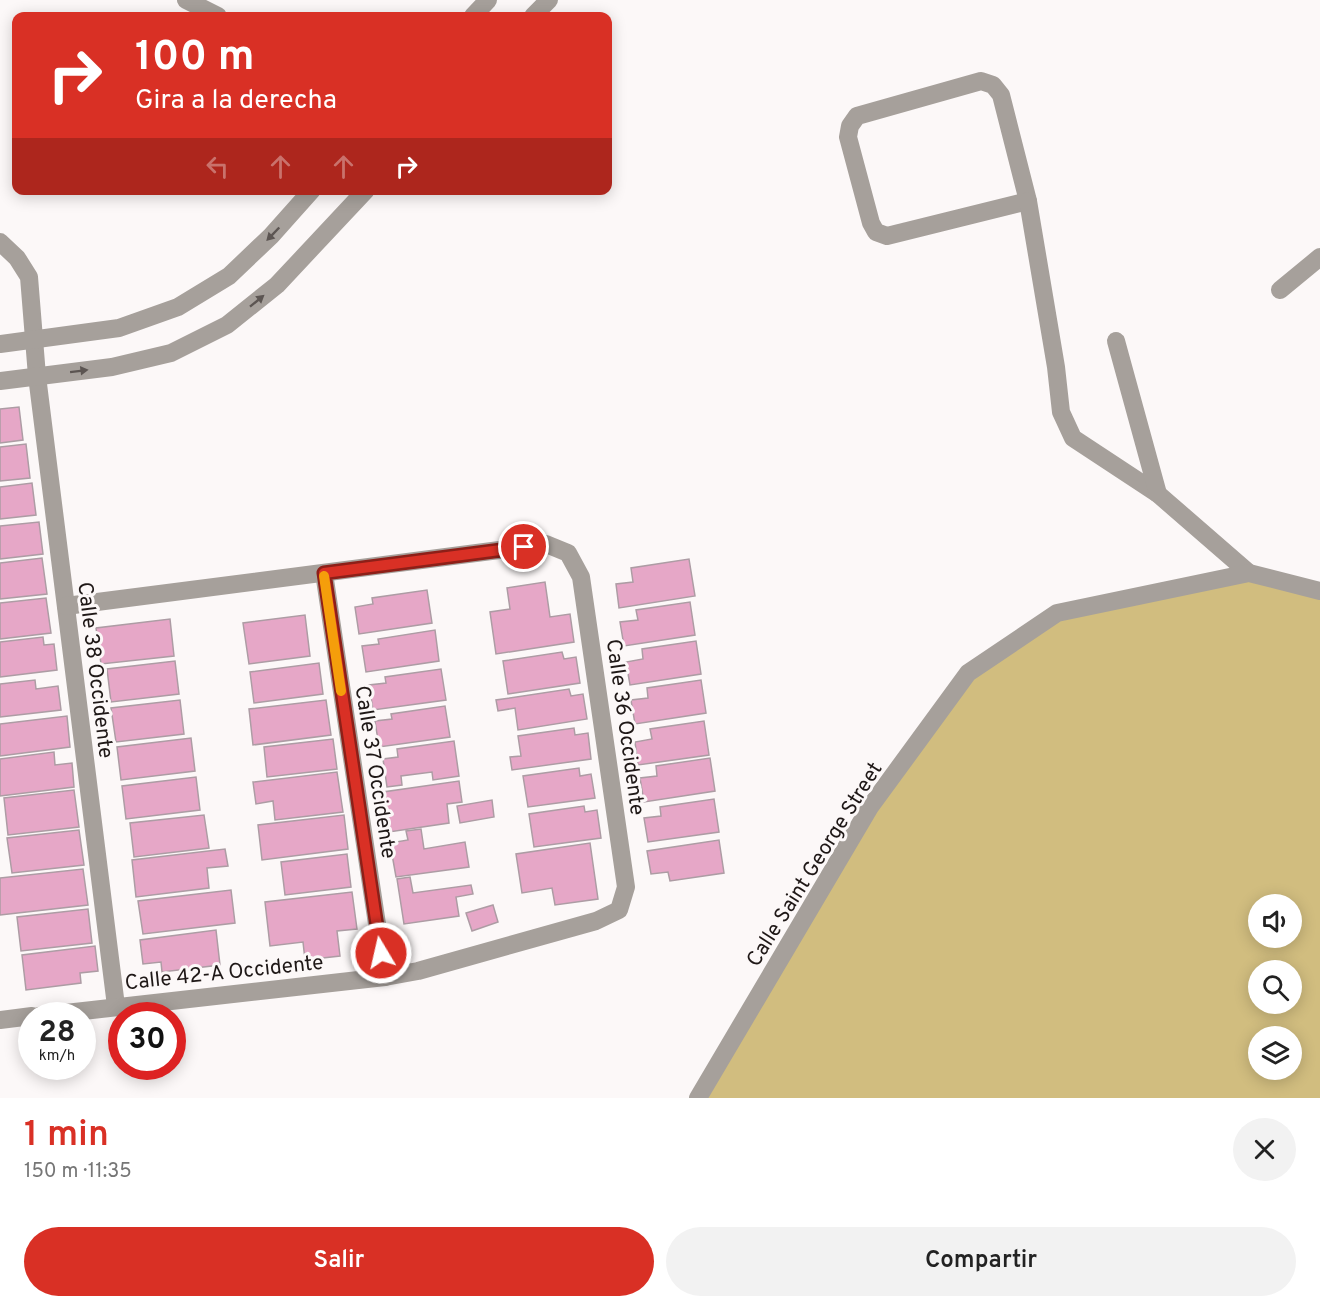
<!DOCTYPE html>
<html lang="es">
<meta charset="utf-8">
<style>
body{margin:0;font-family:Overpass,sans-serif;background:#f2f2f2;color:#222;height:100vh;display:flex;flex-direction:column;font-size:22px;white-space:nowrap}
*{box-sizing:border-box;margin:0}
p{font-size:20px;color:#767676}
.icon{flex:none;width:33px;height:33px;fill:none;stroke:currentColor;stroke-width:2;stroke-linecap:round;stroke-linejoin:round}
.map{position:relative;height:1098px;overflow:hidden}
.drawer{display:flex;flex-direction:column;background:#fff;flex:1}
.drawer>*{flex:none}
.top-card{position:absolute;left:12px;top:12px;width:600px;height:183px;border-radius:12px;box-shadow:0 3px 15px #0003;background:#d93025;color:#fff;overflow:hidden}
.fabs{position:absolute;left:1248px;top:894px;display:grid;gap:12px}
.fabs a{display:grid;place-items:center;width:54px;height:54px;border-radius:50%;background:#fff;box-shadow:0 3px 15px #0003;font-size:30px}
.speed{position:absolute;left:18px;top:1002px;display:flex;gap:12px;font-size:30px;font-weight:700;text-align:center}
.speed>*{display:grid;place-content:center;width:78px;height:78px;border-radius:50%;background:#fff;box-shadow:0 3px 15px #0003;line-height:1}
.speed small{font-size:15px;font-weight:400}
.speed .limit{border:9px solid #d22;background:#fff;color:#111}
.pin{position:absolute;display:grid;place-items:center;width:51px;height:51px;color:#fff;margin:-26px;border:3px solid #fff;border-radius:50%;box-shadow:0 2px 6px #0007}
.me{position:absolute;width:66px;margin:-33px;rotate:351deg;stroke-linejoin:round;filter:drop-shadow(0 0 4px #0008)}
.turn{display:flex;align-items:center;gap:21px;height:126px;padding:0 24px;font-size:27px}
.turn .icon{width:78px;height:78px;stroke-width:2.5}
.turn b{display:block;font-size:42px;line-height:51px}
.lanes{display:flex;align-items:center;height:57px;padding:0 24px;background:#0003;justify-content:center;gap:30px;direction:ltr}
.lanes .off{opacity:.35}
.round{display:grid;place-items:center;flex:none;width:63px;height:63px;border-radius:32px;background:#f2f2f2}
.overview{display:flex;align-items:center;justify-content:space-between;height:102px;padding:0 24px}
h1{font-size:36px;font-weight:600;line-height:45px;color:#d93025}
.primary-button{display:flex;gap:12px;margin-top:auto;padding:12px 24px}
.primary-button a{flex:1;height:69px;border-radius:36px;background:#d93025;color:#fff;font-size:24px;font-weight:600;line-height:69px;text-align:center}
.primary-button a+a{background:#f2f2f2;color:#222}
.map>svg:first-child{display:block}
.forest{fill:#d1bd7f;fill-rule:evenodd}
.building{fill:#e6a7c7;stroke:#ad9ca4;stroke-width:1.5}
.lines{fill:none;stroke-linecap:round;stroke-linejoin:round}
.minor{stroke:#a6a09b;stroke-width:18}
.oneway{fill:#5c5552}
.route-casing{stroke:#8d1f18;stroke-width:15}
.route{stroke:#d93025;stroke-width:10}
.slow{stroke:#f59e0b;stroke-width:10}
.labels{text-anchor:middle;stroke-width:6;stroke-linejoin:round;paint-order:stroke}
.street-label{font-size:21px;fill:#1f1817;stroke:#fcf8f8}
</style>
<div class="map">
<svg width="1320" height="1098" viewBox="0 0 1320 1098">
<rect width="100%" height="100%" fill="#fcf8f8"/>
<path class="forest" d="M 1249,573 L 1320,592 L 1320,1098 L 698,1098 L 859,826 L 968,673 L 1057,613 ZM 1258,904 L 1292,904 L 1292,938 L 1258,938 ZM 1258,970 L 1292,970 L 1292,1004 L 1258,1004 ZM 1258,1036 L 1292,1036 L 1292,1070 L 1258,1070 Z"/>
<g class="building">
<path d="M 19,407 L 23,440 L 0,443 L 0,409 Z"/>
<path d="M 26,444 L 30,478 L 0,481 L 0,447 Z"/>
<path d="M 32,483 L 36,515 L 0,519 L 0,487 Z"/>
<path d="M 39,522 L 43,554 L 0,559 L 0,526 Z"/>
<path d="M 42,558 L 47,594 L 0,599 L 0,563 Z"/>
<path d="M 689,559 L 695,596 L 619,608 L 616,584 L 633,582 L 631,568 Z"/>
<path d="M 545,582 L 550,617 L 570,614 L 574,642 L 496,654 L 490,612 L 510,609 L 507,588 Z"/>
<path d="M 427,590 L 432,623 L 359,634 L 355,607 L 373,604 L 372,598 Z"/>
<path d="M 46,598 L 51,633 L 0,639 L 0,603 Z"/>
<path d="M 690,602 L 695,635 L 624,646 L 620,622 L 638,620 L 636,610 Z"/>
<path d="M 305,615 L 310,656 L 249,664 L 243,623 Z"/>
<path d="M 170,619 L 174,656 L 101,664 L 96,628 Z"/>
<path d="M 435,630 L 439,661 L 366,672 L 362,646 L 379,644 L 378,639 Z"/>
<path d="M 43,637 L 44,645 L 54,644 L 57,670 L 0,677 L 0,642 Z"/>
<path d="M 696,641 L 701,674 L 630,685 L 626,662 L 643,659 L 642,649 Z"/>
<path d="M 562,652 L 564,659 L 576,657 L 580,683 L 508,694 L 503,661 Z"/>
<path d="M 175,661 L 179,694 L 111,702 L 107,669 Z"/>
<path d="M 319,663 L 323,694 L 254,703 L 250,672 Z"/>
<path d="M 441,669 L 446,700 L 373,710 L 369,685 L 386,683 L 385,677 Z"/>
<path d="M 35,680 L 36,689 L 58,686 L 61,710 L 0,717 L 0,684 Z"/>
<path d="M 701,680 L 706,713 L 635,724 L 631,700 L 648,698 L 647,688 Z"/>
<path d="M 569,689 L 571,696 L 583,694 L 587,719 L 518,730 L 515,708 L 498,711 L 496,700 Z"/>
<path d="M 180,700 L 184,734 L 116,742 L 111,708 Z"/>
<path d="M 326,700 L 331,735 L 253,745 L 249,709 Z"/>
<path d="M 445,706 L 450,737 L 379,747 L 375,721 L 392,719 L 391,714 Z"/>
<path d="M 67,716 L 70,747 L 0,756 L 0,724 Z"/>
<path d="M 704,721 L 709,755 L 638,765 L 635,742 L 652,739 L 650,729 Z"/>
<path d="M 574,728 L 575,735 L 588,733 L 591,759 L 512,770 L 510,757 L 521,756 L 518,736 Z"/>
<path d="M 191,738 L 195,771 L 121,780 L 117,747 Z"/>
<path d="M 333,739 L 337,769 L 267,777 L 264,747 Z"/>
<path d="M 454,741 L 459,776 L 433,780 L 432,772 L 401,776 L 402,785 L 387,787 L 383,759 L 398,757 L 397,749 Z"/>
<path d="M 54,752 L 55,765 L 72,763 L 74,787 L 0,796 L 0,759 Z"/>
<path d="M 710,758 L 715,791 L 644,802 L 640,778 L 657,776 L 656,766 Z"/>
<path d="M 579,768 L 580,776 L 591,774 L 595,798 L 528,807 L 523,776 Z"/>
<path d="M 337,772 L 343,812 L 275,820 L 273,801 L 256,804 L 253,782 Z"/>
<path d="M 196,777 L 200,810 L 126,819 L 122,786 Z"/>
<path d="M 459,781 L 462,802 L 447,804 L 449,823 L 389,832 L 383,792 Z"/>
<path d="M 74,790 L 79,827 L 8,835 L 4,798 Z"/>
<path d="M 714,799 L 719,832 L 648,842 L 644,818 L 661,816 L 660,807 Z"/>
<path d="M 492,800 L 494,817 L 460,823 L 457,806 Z"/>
<path d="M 584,806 L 585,812 L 597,810 L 601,838 L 534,847 L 529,814 Z"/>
<path d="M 204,815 L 209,848 L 134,857 L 130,823 Z"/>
<path d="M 344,815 L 348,849 L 262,860 L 258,825 Z"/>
<path d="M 421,829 L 424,849 L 465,842 L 469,867 L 396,877 L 390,843 L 408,840 L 406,831 Z"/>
<path d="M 79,830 L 84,865 L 12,873 L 7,838 Z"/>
<path d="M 719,840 L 724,873 L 670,881 L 668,872 L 651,874 L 647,851 Z"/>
<path d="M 590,843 L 598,899 L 555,905 L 552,888 L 522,893 L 516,854 Z"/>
<path d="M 225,849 L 228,866 L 207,868 L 209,888 L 136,897 L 132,860 Z"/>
<path d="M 347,854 L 351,887 L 285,895 L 281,862 Z"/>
<path d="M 83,869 L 88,905 L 0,915 L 0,878 Z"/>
<path d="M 410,877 L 413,893 L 471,885 L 473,894 L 456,897 L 459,916 L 404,924 L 397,879 Z"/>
<path d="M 231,890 L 235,923 L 143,934 L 138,901 Z"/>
<path d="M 352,892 L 357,929 L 337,931 L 340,956 L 305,960 L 303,942 L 270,946 L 265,902 Z"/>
<path d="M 493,905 L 498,922 L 472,931 L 466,913 Z"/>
<path d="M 88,909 L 92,943 L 21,951 L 17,917 Z"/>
<path d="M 216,930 L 220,965 L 162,972 L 161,962 L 143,964 L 140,940 Z"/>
<path d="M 95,946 L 98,971 L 80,973 L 81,983 L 26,990 L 22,955 Z"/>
</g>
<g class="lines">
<g class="minor">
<path d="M 186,0 L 218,16"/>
<path d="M 473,16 L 488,0"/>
<path d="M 533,16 L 549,0"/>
<path d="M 981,81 L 993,85 L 1001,95 L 1028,201 L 887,236 L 876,232 L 871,223 L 848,137 L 850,126 L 857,116 Z"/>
<path d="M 1028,201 L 1056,367 L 1061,412 L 1073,438 L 1158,494 L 1249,573"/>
<path d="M 0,242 L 17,258 L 29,277 L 37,376 L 116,1006"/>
<path d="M 1280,290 L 1320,257"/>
<path d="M 1116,341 L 1158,494"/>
<path d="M 0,344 L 119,328 L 178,307 L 229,276 L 271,236 L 312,190"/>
<path d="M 0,381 L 112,367 L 171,353 L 227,325 L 277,285 L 366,190"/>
<path d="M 324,573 L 385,977"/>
<path d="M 39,1016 L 385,977 L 418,971 L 596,921 L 619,910 L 626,887 L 581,577 L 568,553 L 546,544 L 66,606"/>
<path d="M 0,1020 L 32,1016"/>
<path d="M 698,1098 L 870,807 L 968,673 L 1057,613 L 1249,573 L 1320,591"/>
</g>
</g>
<defs><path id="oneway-solid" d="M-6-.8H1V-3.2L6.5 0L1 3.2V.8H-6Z" transform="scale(1.5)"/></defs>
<g class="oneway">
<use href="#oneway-solid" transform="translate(273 234) rotate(134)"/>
<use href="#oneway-solid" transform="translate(257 301) rotate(-39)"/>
<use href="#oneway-solid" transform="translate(79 371) rotate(-7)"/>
</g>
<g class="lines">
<defs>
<path id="route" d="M 381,953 L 324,573 L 524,547"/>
</defs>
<use href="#route" class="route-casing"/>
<use href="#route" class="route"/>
<path class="slow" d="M 324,576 L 341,691"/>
</g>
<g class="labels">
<g class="street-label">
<text transform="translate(96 670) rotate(83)" y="7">Calle 38 Occidente</text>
<text transform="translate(626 727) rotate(82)" y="7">Calle 36 Occidente</text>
<text transform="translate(376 772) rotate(81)" y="7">Calle 37 Occidente</text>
<text transform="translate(814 864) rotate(-58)" y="7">Calle Saint George Street</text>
<text transform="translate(224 972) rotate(-6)" y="7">Calle 42-A Occidente</text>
</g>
</g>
</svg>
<div class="fabs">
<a><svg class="icon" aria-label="sound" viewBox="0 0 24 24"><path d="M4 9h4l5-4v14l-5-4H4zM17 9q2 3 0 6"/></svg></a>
<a><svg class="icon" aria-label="search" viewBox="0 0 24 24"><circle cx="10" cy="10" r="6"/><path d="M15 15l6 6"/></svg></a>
<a><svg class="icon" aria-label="layers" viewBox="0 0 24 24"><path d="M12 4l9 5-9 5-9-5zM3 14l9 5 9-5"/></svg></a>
</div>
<div class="speed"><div>28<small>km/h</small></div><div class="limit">30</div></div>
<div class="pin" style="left:524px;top:547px;background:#d93025"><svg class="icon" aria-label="arrive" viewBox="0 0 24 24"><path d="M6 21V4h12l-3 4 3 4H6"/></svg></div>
<svg class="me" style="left:381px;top:953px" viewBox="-20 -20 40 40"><circle r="17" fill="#d93025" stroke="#fff" stroke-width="3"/><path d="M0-11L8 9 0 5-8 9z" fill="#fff"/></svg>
<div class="top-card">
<div class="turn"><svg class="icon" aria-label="right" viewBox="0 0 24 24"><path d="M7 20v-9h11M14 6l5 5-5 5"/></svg><div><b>100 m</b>Gira a la derecha</div></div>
<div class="lanes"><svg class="icon off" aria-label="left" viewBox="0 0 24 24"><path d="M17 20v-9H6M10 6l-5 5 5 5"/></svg><svg class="icon off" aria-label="ahead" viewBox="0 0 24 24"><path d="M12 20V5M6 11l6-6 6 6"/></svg><svg class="icon off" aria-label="ahead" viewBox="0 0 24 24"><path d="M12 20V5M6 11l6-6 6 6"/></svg><svg class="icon" aria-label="right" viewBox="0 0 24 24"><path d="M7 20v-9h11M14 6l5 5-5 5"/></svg></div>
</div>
</div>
<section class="drawer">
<div class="overview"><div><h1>1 min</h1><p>150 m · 11:35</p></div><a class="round"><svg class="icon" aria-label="close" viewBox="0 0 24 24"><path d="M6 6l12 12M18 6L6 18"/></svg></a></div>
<div class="primary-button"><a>Salir</a><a>Compartir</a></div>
</section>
